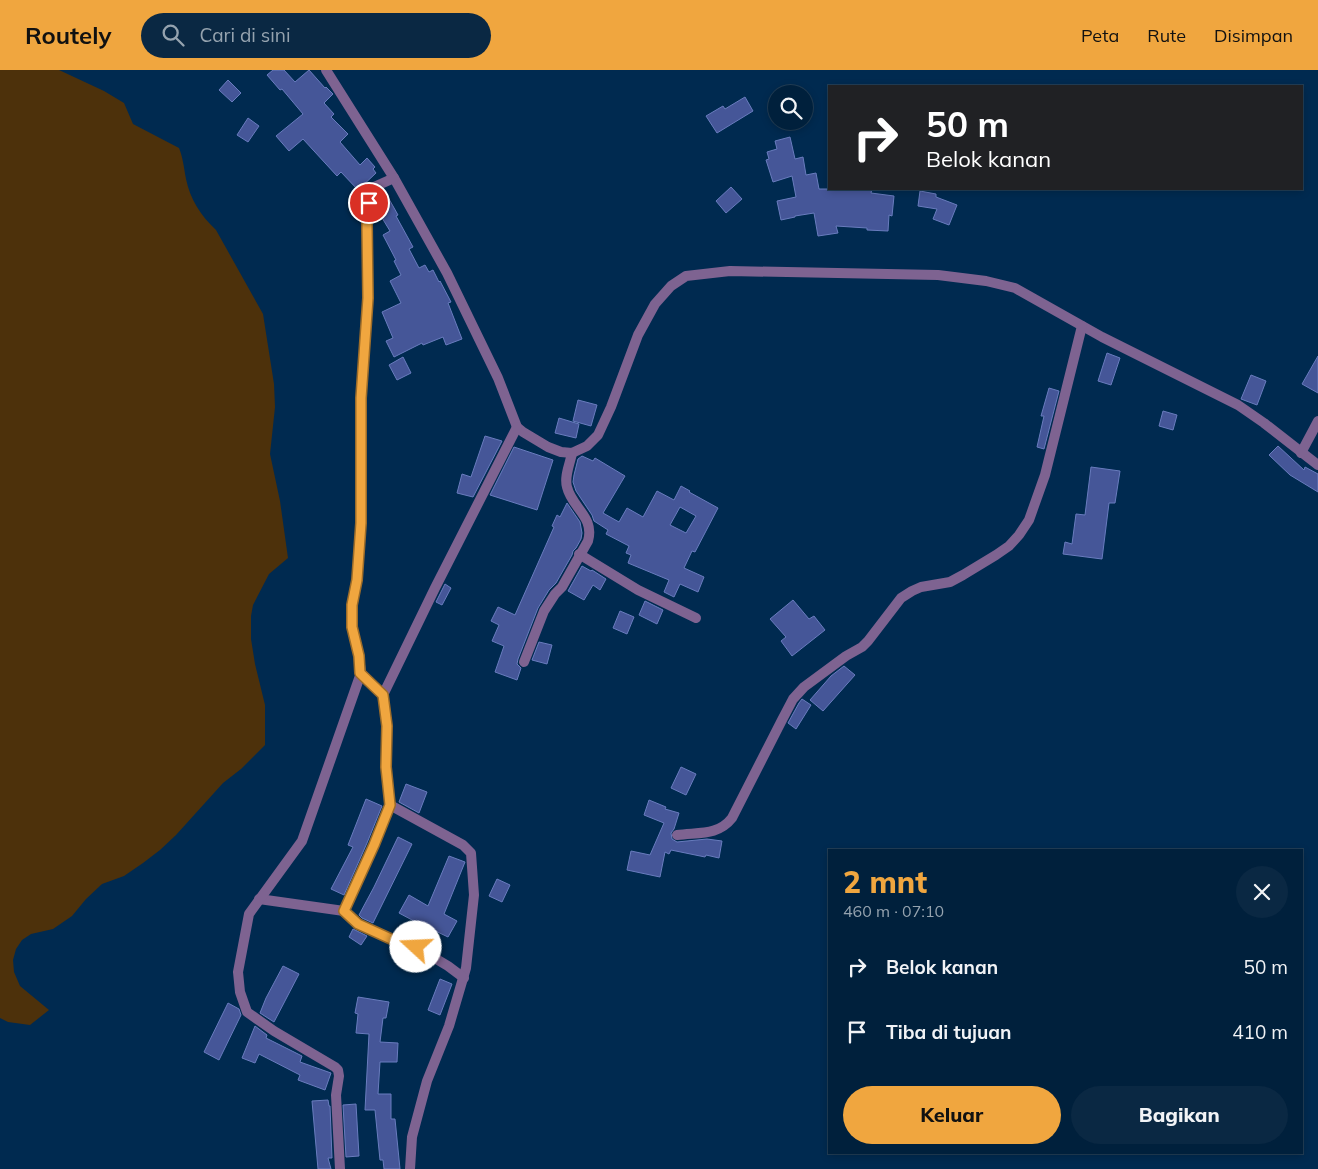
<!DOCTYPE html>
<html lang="id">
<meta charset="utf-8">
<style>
body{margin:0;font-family:Mulish,sans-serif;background:#0a2843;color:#f1f3f6;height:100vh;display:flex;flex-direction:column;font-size:19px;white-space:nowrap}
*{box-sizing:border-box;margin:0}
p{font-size:16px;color:#95a3af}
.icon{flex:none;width:28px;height:28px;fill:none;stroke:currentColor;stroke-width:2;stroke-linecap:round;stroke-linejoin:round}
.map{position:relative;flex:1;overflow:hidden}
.sheet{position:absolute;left:828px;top:779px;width:475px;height:305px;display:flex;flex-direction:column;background:#00203c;border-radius:0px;box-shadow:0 2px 8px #0003,0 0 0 1px #223e56}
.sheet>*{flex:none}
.top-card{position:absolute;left:828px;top:15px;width:475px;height:105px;border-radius:0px;box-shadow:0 2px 8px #0003,0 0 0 1px #223e56;background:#202124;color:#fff;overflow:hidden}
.buttons{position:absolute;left:768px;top:15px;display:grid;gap:10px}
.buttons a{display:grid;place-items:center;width:45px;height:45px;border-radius:50%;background:#00203c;box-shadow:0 2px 8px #0003,0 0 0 1px #223e56;font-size:25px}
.pin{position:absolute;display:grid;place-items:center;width:42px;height:42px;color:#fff;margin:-21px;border:2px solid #fff;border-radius:50%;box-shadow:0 1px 5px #0007}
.me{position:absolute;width:55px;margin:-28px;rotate:290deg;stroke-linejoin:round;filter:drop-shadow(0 0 4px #0008)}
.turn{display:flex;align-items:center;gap:18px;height:105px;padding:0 15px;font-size:22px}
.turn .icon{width:65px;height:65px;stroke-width:2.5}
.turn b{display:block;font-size:35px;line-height:42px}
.round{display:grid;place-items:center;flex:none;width:52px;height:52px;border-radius:26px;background:#0a2843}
.overview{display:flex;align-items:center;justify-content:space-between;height:85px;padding:0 15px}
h1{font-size:30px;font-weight:800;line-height:38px;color:#f0a63f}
.button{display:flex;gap:10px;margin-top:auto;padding:10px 15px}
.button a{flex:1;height:58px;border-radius:30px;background:#f0a63f;color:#111;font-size:20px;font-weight:800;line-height:58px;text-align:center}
.button a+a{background:#0a2843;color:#f1f3f6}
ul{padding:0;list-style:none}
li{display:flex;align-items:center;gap:15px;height:65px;padding:0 15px}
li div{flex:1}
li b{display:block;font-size:19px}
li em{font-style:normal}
header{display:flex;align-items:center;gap:30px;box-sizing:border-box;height:70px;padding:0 25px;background:#f0a63f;color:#111}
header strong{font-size:24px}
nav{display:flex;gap:28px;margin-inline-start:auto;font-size:18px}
.search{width:350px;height:45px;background:#0a2843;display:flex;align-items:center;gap:12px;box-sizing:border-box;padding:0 18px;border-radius:28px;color:#95a3af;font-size:19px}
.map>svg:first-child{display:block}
.green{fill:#4d310b}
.building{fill:#455698;stroke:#697cbe;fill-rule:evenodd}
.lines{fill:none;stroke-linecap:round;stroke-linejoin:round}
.street{stroke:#7e6391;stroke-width:10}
.route-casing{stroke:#9c6c29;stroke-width:12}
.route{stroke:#f0a63f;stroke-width:9}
</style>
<header>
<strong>Routely</strong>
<div class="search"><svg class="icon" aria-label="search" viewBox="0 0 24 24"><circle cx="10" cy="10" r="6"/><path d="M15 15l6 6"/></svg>Cari di sini</div>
<nav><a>Peta</a><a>Rute</a><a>Disimpan</a></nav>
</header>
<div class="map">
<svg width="1318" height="1099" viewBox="0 0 1318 1099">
<rect width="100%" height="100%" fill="#002a50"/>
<path class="green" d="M 0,0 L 59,0 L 104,21 L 124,33 L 133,54 L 179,78 C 183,88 184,98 186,109 C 190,129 201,146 216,160 L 263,244 L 274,314 L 275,337 L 270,384 L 280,431 L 288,488 L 269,504 L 253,535 L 251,546 L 251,569 L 255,594 L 265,635 L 265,675 L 241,699 L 223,713 L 176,765 L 160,780 L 143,793 L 124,806 L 102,814 L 86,829 L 72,846 L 53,859 L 31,864 L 22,870 L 16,879 L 13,890 L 14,902 L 20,916 L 49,940 L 30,955 L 8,952 L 0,948 Z"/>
<g class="building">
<path d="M 273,0 L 284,0 L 295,12 L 309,0 L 325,18 L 326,17 L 333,24 L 324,33 L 334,44 L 331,47 L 348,64 L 340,72 L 360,95 L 367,88 L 375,97 L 373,99 L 376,103 L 358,120 L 341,102 L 337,106 L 303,69 L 289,81 L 276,66 L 303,44 L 282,19 L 280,20 L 267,5 Z"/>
<path d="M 228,10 L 241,23 L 232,32 L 219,20 Z"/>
<path d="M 745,27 L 753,41 L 717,63 L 706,46 L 723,36 L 725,39 Z"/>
<path d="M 248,48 L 259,56 L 248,72 L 237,65 Z"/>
<path d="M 790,67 L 795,89 L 803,87 L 806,105 L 816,103 L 819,119 L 872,119 L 871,123 L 894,126 L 892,146 L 889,145 L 888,161 L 867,160 L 867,158 L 836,156 L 838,163 L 818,166 L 814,143 L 795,146 L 795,147 L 781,150 L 777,131 L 796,127 L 792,106 L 773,112 L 766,90 L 769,89 L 767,82 L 777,79 L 775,71 Z"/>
<path d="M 731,117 L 742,129 L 726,143 L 716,131 Z"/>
<path d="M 920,121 L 936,124 L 936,127 L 957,135 L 949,155 L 933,149 L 937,139 L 918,136 Z"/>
<path d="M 389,129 L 398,145 L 396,146 L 413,177 L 409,179 L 419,198 L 425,195 L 429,202 L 433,200 L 439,212 L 440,211 L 451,232 L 448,233 L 462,269 L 446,275 L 443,267 L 423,275 L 422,273 L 394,287 L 386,271 L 393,268 L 382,242 L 401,233 L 390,211 L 401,205 L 394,191 L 396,190 L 383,165 L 390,161 L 376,138 Z"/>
<path d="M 1107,283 L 1120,288 L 1111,315 L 1098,311 Z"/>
<path d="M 1318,286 L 1318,323 L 1302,314 Z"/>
<path d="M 403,287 L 411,303 L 397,310 L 389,295 Z"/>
<path d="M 1251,305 L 1266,311 L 1257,335 L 1241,329 Z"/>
<path d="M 1049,318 L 1059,321 L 1044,379 L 1037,377 L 1044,346 L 1041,346 Z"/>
<path d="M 578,330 L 597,335 L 591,356 L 573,351 Z"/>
<path d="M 1163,341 L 1177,345 L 1173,360 L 1159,356 Z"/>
<path d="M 559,348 L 579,354 L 576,368 L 555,363 Z"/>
<path d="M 485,366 L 502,371 L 501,373 L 473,427 L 457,423 L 462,404 L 471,407 Z"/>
<path d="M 1278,376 L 1304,400 L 1305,397 L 1318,404 L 1318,422 L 1290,405 L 1269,385 Z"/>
<path d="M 514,377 L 553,390 L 537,440 L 490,425 Z"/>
<path d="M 582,386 L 593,391 L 595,388 L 625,406 L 603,443 L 619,452 L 627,438 L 643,447 L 657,421 L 674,430 L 681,416 L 690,421 L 689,422 L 718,438 L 695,482 L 692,481 L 684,498 L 704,507 L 698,522 L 680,514 L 674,527 L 664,522 L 669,510 L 628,493 L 631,485 L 626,483 L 629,476 L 606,464 L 608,460 L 594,451 L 592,445 L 576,421 L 573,412 L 574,405 L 578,389 ZM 680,437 L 696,446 L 686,463 L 670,455 Z"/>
<path d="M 1091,397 L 1120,401 L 1115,433 L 1109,433 L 1102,489 L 1063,484 L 1065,472 L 1072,474 L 1076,444 L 1085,445 Z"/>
<path d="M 567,433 L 580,452 L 582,463 L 581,469 L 576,478 L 573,481 L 572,485 L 556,513 L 549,520 L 538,538 L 518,589 L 517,594 L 521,598 L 517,610 L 495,602 L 504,576 L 492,571 L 499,555 L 491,551 L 498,537 L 515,545 L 554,457 L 552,456 L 557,445 L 560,447 Z"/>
<path d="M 582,496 L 591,501 L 592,500 L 606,509 L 600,520 L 593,515 L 584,530 L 568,521 Z"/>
<path d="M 445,514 L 451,518 L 442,535 L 436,532 Z"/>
<path d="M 793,530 L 809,549 L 814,546 L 825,560 L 792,586 L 781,571 L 786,567 L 770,549 Z"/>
<path d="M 645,531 L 663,540 L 657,554 L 639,545 Z"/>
<path d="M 620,541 L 634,547 L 627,564 L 613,558 Z"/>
<path d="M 539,572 L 552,575 L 547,594 L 532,590 Z"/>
<path d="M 844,596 L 855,605 L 823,641 L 810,630 L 831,606 Z"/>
<path d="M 802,629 L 811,635 L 796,659 L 788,653 L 799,633 Z"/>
<path d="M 681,697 L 696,704 L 686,725 L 671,718 Z"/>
<path d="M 406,714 L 427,722 L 419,743 L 399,732 Z"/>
<path d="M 366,729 L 382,736 L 367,773 L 344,825 L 331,819 L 353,777 L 348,775 Z"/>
<path d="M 649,730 L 666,737 L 665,739 L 679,743 L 674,759 L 671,763 L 672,769 L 677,772 L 707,769 L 722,771 L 719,788 L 706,785 L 705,787 L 671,780 L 669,784 L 665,782 L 660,807 L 627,800 L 631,781 L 650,785 L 664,753 L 644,745 Z"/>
<path d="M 398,767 L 412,774 L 373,853 L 362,848 L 359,845 L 374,817 Z"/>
<path d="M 449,786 L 465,792 L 444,844 L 457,851 L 448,867 L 427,857 L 427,858 L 399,843 L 409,825 L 428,836 Z"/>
<path d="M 497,809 L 510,815 L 502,832 L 489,826 Z"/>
<path d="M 353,859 L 367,866 L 361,875 L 349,867 Z"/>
<path d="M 283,896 L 299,904 L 274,952 L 260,943 L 266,928 Z"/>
<path d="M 440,909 L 452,914 L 440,945 L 428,940 Z"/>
<path d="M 358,927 L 389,932 L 386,948 L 383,948 L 380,972 L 398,973 L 397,992 L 380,992 L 378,1024 L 391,1024 L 391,1049 L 395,1049 L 400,1099 L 384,1099 L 383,1090 L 380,1090 L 375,1040 L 365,1040 L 369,964 L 356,963 L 358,944 L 355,943 Z"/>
<path d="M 228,933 L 239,939 L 241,945 L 219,990 L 204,982 Z"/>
<path d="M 255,956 L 267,965 L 266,968 L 302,986 L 300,992 L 331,1003 L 325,1020 L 298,1010 L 300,1005 L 259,984 L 255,993 L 242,988 Z"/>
<path d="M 328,1030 L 329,1036 L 330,1036 L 332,1088 L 328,1088 L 331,1099 L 318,1099 L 312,1031 Z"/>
<path d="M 356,1034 L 359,1086 L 346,1087 L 343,1035 Z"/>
</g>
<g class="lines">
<g class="street">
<path d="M 326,0 L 394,108 L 447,203 L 498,308 L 517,357 L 523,362 L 548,377 L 561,382 L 572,383 L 587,376 L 598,365 L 611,337 L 638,265 L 655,234 L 671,216 L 686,206 L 730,201 L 938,205 L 986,211 L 1015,218 L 1102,267 L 1238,335 L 1264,353 L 1318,395"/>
<path d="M 1301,383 L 1318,351"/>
<path d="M 579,484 L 638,520 L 696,548"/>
<path d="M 524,592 L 544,541 L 555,524 L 562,517 L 588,471 C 595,447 572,438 567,417 C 564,406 570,394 572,383"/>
<path d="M 361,603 L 383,625 L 387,656 L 386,697 L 390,735 L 463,775 L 471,783 L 474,825 L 466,898 L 449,956 L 427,1011 L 412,1067 L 410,1099"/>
<path d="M 383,625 L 435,518 L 517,357"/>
<path d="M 677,765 C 698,762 718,766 732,748 L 782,650 L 793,629 L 804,617 L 846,586 L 862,577 L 868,571 L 901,528 L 912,521 L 921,517 L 950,512 L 963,505 L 996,485 L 1009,476 L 1019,465 L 1029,450 L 1045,405 L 1082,256"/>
<path d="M 259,829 L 344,841 L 358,854 L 391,869 L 416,877 L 448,896 L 464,908"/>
<path d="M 344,841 L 374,775 L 390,735"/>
<path d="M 340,1099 L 336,1025 L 339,1006 L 338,1000 L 335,997 L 274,961 L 247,942 L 240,922 L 238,902 L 249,844 L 302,771 L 361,603 L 359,586 L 352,557 L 352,535 L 357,510 L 361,453 L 361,328 L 368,228 L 367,154 L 370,124 L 374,117 L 394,108"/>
</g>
</g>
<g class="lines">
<defs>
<path id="route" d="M 369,133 L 367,154 L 368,228 L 361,328 L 361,453 L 357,510 L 352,535 L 352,557 L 359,586 L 360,603 L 383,625 L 387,656 L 386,697 L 390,735 L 374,775 L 344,841 L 358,854 L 391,869 L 416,877"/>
</defs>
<use href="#route" class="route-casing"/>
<use href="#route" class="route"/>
</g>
</svg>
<div class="buttons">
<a><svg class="icon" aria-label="search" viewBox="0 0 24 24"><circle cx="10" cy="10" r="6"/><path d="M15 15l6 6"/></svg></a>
</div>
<div class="pin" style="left:369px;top:133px;background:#d93025"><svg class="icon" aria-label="arrive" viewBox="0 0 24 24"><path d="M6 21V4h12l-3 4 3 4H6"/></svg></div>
<svg class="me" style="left:416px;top:877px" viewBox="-20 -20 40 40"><circle r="19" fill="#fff"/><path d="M0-13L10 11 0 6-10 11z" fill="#f0a63f"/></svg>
<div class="top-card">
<div class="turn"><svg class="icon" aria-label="right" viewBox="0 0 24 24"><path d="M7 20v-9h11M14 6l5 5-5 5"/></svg><div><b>50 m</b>Belok kanan</div></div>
</div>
<section class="sheet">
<div class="overview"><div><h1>2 mnt</h1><p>460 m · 07:10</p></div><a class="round"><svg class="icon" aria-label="close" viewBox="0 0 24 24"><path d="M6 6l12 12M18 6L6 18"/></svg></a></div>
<ul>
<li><svg class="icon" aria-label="right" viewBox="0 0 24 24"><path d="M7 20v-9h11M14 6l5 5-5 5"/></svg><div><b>Belok kanan</b></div><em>50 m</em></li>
<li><svg class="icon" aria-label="arrive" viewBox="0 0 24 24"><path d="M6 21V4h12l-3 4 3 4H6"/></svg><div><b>Tiba di tujuan</b></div><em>410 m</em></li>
</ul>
<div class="button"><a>Keluar</a><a>Bagikan</a></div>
</section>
</div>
